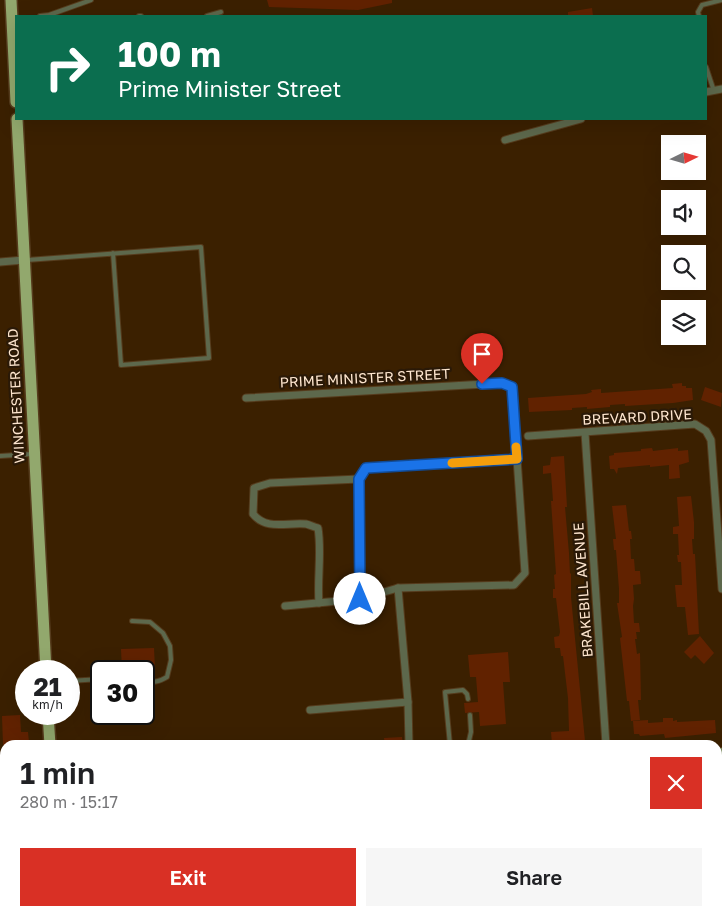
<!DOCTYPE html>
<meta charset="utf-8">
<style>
body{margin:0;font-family:"Golos Text",sans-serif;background:#f6f6f6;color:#202124;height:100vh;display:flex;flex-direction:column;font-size:19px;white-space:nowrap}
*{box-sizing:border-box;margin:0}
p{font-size:16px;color:#757577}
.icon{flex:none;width:28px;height:28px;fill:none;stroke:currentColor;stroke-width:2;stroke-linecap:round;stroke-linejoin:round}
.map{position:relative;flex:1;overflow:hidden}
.side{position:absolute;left:0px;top:740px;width:722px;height:176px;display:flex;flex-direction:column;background:#fff;border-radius:15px 15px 0 0;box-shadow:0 5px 20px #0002}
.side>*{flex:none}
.guide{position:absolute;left:15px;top:15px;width:692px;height:105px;border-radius:0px;box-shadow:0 5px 20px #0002;background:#0b6e4f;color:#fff;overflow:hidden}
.needle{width:32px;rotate:85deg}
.buttons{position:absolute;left:661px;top:135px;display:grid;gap:10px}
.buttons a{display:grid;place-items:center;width:45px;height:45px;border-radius:0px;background:#fff;box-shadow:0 5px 20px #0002;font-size:25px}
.speed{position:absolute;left:15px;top:660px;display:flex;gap:10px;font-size:25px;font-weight:700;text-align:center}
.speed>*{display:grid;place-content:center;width:65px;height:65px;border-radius:50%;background:#fff;box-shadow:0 5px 20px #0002;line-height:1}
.speed small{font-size:12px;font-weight:400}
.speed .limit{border:2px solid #111;border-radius:8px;background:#fff;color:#111}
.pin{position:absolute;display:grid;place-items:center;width:42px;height:42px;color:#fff;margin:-51px -21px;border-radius:50% 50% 50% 0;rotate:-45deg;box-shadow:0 0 5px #0007}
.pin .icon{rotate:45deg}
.me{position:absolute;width:55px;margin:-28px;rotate:0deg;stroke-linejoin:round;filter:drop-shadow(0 0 4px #0008)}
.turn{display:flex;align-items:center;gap:18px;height:105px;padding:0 20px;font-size:22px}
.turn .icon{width:65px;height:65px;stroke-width:2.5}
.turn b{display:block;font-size:35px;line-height:42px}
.round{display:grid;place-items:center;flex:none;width:52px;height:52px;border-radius:0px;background:#f6f6f6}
.summary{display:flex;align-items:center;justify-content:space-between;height:85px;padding:0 20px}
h1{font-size:30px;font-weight:600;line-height:38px}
.button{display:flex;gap:10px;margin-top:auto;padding:10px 20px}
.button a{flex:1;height:58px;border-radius:0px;background:#d93025;color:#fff;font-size:20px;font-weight:600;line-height:58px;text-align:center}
.button a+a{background:#f6f6f6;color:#202124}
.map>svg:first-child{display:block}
.building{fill:#612200}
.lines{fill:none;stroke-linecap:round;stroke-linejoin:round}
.lane-casing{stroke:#563c1d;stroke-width:6}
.street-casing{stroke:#563c1d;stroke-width:9}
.secondary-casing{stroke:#563c1d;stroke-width:12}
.primary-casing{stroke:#563c1d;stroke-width:14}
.lane{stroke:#5d684c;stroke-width:4}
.street{stroke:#5d684c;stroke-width:7}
.secondary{stroke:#7b8c5f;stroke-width:10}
.primary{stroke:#92a86d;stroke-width:11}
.route-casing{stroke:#114b97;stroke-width:12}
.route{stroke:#1a73e8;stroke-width:9}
.slow{stroke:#f59e0b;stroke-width:9}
.labels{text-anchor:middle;stroke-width:4.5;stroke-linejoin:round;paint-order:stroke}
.street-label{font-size:14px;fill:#fee6cf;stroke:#2a1907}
</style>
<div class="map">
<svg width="722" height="916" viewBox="0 0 722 916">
<rect width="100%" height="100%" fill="#3b2000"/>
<g class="building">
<path d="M 267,0 L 392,0 L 392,3 L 358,10 L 269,7 Z"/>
<path d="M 592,8 L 593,16 L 568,16 L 568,12 Z"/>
<path d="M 682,383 L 682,386 L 686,386 L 686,388 L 692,388 L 693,400 L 673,403 L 625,406 L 625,404 L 610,405 L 610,407 L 587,409 L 587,407 L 572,408 L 572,410 L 529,412 L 528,398 L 586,394 L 592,392 L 591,390 L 601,389 L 601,393 L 673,388 L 672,384 Z"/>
<path d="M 705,387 L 722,393 L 721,407 L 701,400 Z"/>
<path d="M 652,448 L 653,451 L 678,448 L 678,451 L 688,450 L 689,462 L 679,465 L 680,478 L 669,479 L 669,465 L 650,467 L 650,465 L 618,468 L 617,474 L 614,469 L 610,469 L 609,456 L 614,455 L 614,453 L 641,451 L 641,449 Z"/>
<path d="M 564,456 L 567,507 L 565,507 L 569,553 L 570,574 L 571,573 L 571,597 L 585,741 L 552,744 L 551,732 L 569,731 L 568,698 L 563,656 L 561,656 L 560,648 L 555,648 L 554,637 L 559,636 L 560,632 L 556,598 L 553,598 L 553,589 L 555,589 L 554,575 L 556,574 L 551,501 L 553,501 L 551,473 L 543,474 L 543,466 L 550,465 L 551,457 Z"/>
<path d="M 691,496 L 694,522 L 694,539 L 692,539 L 693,554 L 695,554 L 699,634 L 688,635 L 685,607 L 677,607 L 675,585 L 682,585 L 681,562 L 678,562 L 677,555 L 679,555 L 678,534 L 673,534 L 673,527 L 679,526 L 677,497 Z"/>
<path d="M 626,505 L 629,531 L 631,531 L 632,539 L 630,539 L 631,559 L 634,559 L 635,571 L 640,571 L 641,584 L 633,585 L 634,599 L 633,606 L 634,623 L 639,623 L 640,632 L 636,632 L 637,639 L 635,639 L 637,654 L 640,653 L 641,700 L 638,700 L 640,720 L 631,721 L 629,701 L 627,701 L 620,638 L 622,637 L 617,603 L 619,603 L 619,589 L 616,550 L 614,550 L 613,539 L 616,539 L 612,506 Z"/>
<path d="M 700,636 L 714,653 L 704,664 L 695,655 L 691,659 L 684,652 Z"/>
<path d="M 154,648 L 155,669 L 122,671 L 121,649 Z"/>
<path d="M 508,652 L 510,682 L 503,682 L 506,724 L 480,726 L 479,712 L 465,713 L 464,703 L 478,702 L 476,677 L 470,677 L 468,655 Z"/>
<path d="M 20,715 L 21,732 L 28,732 L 29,742 L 22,742 L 22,745 L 3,745 L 2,716 Z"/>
<path d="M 663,718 L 673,718 L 673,721 L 677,720 L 677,722 L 715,720 L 716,733 L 665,738 L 664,734 L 640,736 L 639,734 L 634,734 L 633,721 L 648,720 L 648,723 L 663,722 Z"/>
<path d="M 402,737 L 403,745 L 385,745 L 384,738 Z"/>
</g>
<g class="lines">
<defs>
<g id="lane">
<path d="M 40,16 L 49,15 L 91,0"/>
<path d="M 139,16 L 141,16"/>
<path d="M 207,16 L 221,12"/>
<path d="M 699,16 L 698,12 L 702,5 L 722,0"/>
<path d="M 706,67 L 714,91"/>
<path d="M 27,260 C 85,256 143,251 201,247 L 209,358 L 121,365 L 113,253"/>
<path d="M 0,456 L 32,454"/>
<path d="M 132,621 L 150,622 L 163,633 L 170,646 L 171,660 L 167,677 C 159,682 153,683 144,680"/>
<path d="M 69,681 L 101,679"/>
<path d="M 450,745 L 445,692 L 463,690 L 467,694 L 468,699"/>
<path d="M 468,745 L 471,732 L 470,715"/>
</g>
<g id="street">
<path d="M 706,92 L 722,89"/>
<path d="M 505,140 L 581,119"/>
<path d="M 0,262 L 24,260"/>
<path d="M 246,398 L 502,383 L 512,387 L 525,573 L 514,585 L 398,588 L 360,599 L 285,606"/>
<path d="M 585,433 L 606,745"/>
<path d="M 528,436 L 695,424 L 706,431 L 711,440 L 722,589"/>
<path d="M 359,479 L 360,599"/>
<path d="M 398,588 L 408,702 L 409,745"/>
<path d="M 319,603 C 317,578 322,552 318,528 C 314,527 310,525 306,524 C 287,522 267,531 253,514 L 254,488 L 270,483 L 359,479 L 366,468 L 517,459"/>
<path d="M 310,710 L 408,702"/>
<path d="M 718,898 L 722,898"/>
<path d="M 617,911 L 617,916"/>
</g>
<g id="secondary">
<path d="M 718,754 L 722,753"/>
<path d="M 0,814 L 5,814"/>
</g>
<g id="primary">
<path d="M 11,0 L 16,102"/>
<path d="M 17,119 L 46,671"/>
<path d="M 48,714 L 50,745"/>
<path d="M 59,911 L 59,916"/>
</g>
</defs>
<use href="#lane" class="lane-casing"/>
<use href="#street" class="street-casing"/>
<use href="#secondary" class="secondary-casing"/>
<use href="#primary" class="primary-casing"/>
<use href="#lane" class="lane"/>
<use href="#street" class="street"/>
<use href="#secondary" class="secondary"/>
<use href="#primary" class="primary"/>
</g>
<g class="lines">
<defs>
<path id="route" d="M 360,599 L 359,479 L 366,468 L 517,459 L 512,387 L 502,383 L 482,384"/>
</defs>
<use href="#route" class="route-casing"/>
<use href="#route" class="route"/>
<path class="slow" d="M 452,463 L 517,459 L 516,447"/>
</g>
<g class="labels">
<g class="street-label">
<text transform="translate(365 378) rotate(-3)" y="5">PRIME MINISTER STREET</text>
<text transform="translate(16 396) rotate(-93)" y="5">WINCHESTER ROAD</text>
<text transform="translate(637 417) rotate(-3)" y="5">BREVARD DRIVE</text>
<text transform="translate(583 590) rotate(-94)" y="5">BRAKEBILL AVENUE</text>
</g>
</g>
</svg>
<div class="buttons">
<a><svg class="needle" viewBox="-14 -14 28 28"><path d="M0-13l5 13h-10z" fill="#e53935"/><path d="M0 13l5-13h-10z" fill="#757577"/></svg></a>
<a><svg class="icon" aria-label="sound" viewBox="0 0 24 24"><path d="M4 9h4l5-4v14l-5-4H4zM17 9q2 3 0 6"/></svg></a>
<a><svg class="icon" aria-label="search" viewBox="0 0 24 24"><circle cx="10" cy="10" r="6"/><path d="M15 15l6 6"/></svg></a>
<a><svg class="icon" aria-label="layers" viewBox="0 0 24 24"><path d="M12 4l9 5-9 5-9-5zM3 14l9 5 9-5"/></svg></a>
</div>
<div class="speed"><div>21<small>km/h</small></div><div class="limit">30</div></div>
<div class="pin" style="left:482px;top:384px;background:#d93025"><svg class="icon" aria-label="arrive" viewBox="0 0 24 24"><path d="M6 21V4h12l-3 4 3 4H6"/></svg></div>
<svg class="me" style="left:360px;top:599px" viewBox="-20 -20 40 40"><circle r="19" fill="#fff"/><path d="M0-13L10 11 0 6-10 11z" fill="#1a73e8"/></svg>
<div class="guide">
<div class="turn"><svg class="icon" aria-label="right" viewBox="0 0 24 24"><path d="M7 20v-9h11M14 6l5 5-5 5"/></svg><div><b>100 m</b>Prime Minister Street</div></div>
</div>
<section class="side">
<div class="summary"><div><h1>1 min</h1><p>280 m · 15:17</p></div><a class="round" style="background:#d93025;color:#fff"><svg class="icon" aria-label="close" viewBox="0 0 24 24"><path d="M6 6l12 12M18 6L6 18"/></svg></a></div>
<div class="button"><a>Exit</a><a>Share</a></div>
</section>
</div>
